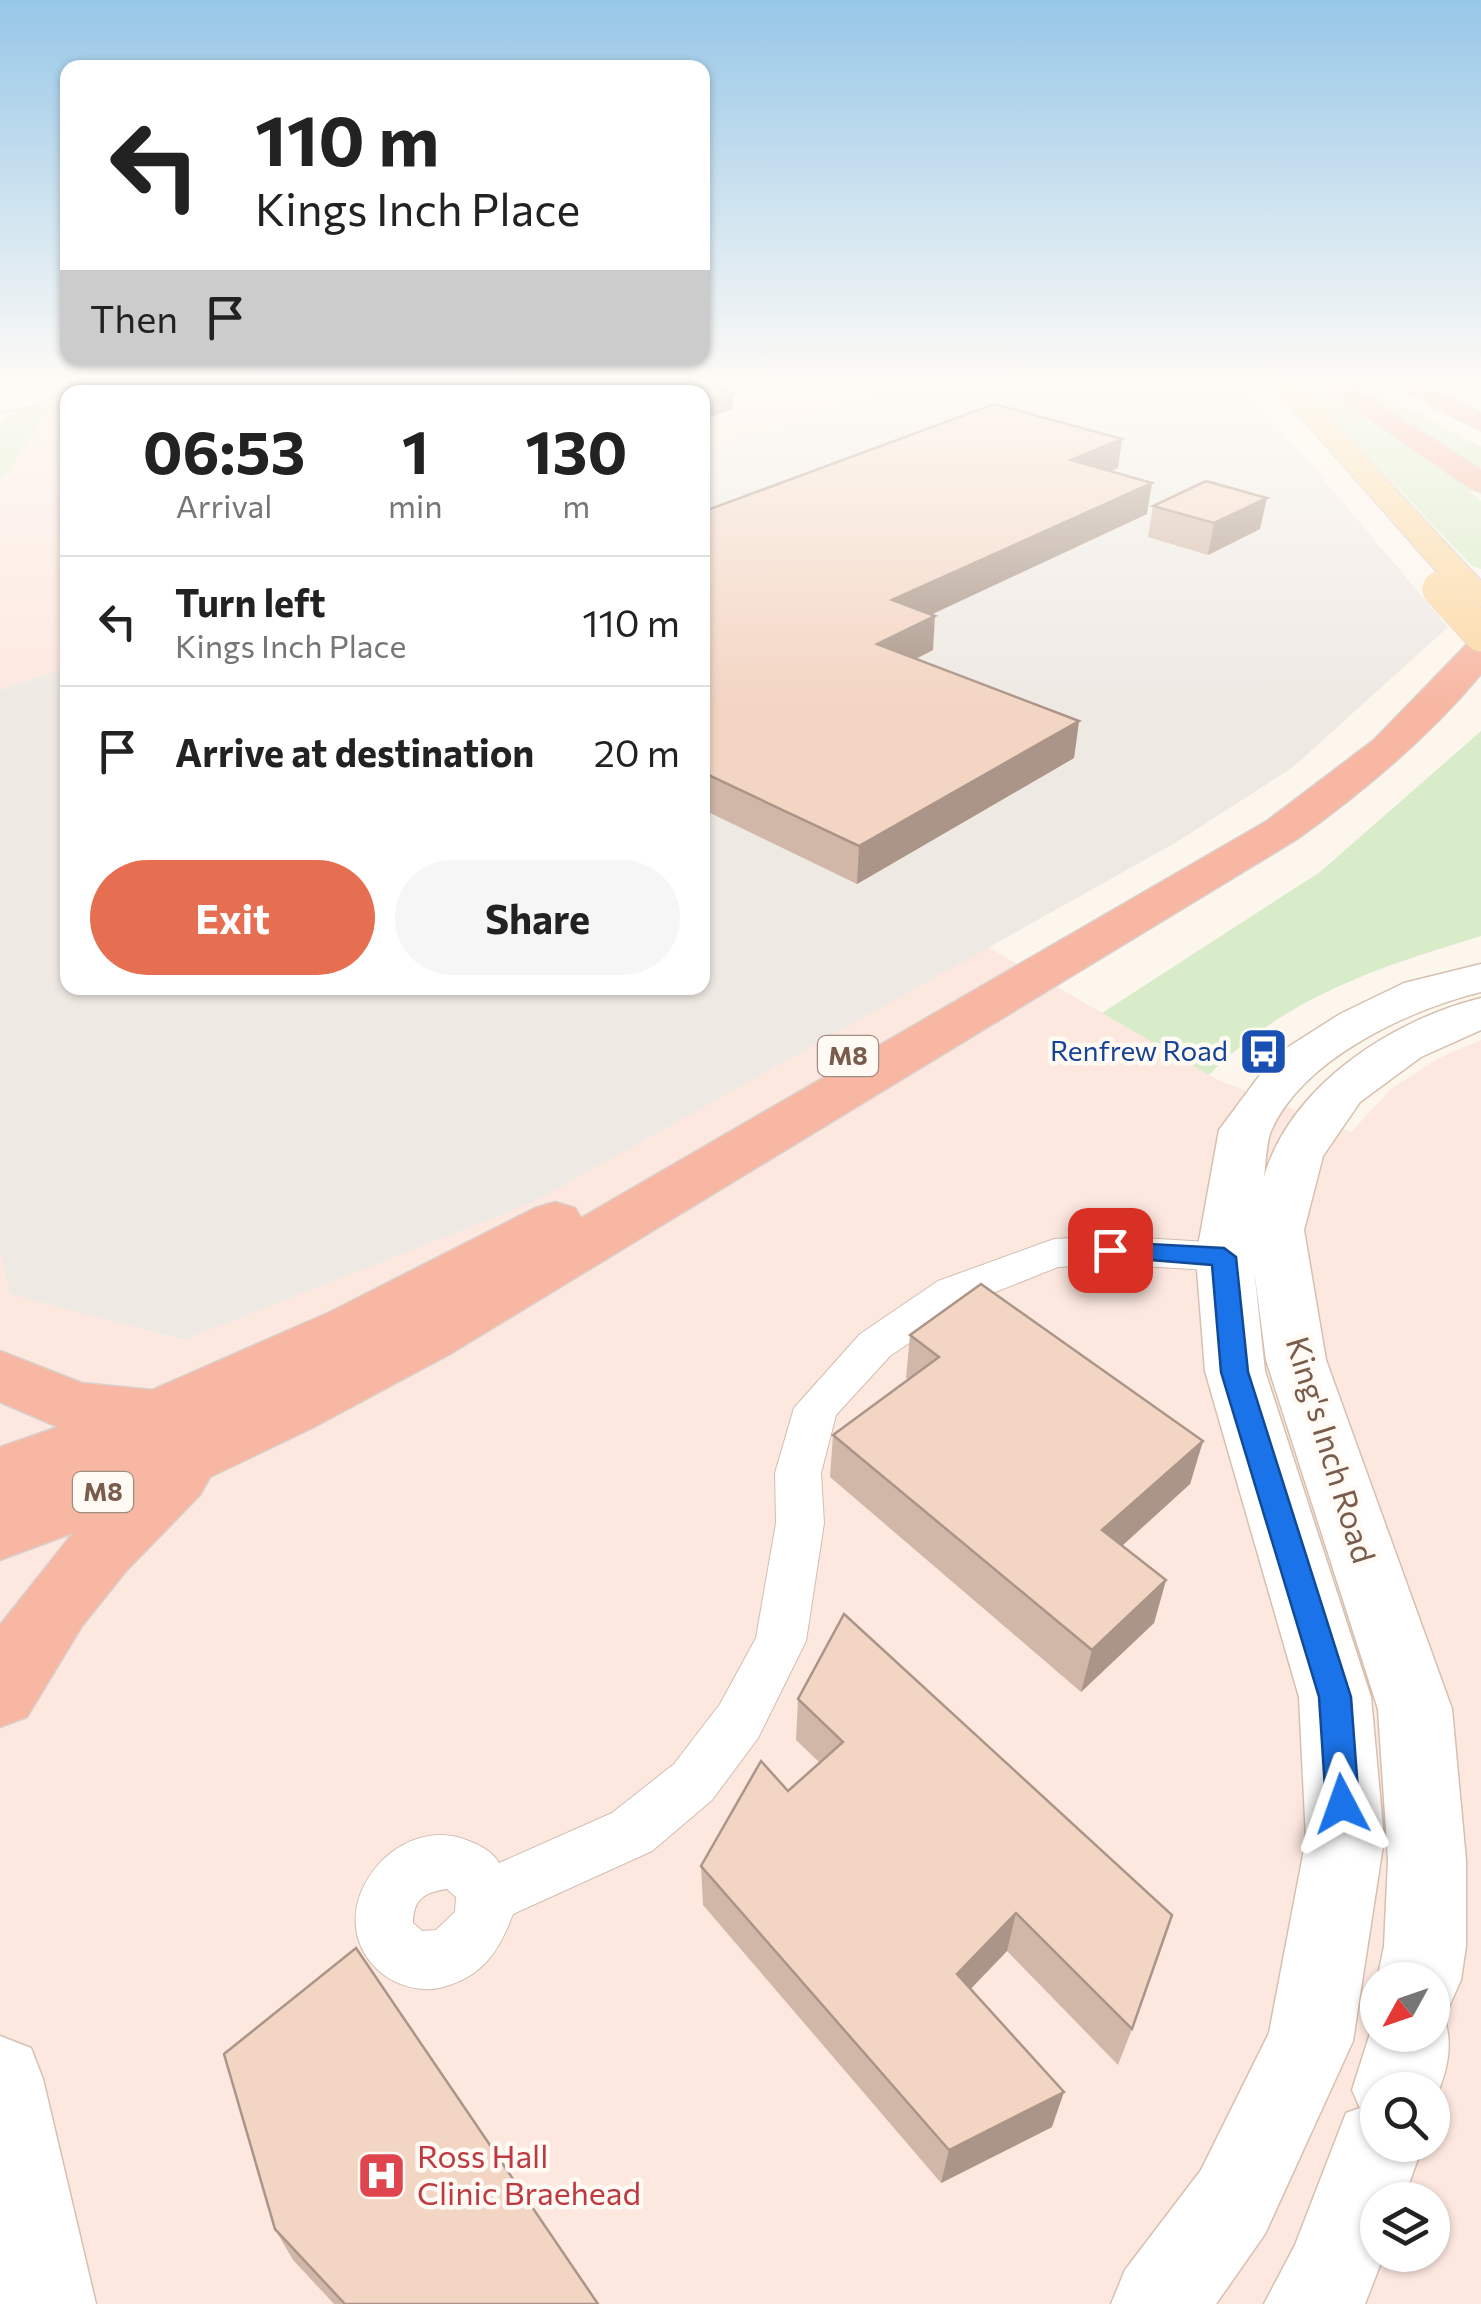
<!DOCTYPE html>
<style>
body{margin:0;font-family:Commissioner,sans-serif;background:#f6f6f6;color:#222;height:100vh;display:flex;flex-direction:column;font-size:38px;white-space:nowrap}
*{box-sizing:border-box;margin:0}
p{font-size:32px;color:#767676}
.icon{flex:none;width:55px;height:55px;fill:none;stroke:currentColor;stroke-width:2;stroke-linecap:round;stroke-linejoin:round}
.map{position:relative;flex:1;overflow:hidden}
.details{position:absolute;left:60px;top:385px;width:650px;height:610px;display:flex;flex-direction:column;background:#fff;border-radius:20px;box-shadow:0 2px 8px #0004}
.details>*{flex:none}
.banner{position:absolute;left:60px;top:60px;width:650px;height:305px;border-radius:20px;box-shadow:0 2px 8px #0004;background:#fff;color:#222;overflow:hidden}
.needle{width:65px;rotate:230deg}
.buttons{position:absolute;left:1360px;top:1962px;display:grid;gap:20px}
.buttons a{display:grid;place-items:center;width:90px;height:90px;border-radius:50%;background:#fff;box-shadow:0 2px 8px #0004;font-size:50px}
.pin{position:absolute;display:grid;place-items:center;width:85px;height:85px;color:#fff;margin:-42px;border-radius:20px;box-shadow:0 5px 15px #0006}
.me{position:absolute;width:110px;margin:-55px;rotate:356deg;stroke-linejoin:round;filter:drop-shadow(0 0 8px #0008)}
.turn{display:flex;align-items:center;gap:35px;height:210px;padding:0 30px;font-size:45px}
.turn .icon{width:130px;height:130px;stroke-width:2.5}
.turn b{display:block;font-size:70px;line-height:85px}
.then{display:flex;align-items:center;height:95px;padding:0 30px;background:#0003;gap:20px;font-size:38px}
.eta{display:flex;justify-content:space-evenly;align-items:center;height:170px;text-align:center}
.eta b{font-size:60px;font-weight:700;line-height:70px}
.action{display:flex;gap:20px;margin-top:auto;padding:20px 30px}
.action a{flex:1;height:115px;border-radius:60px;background:#e76f51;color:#fff;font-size:40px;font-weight:700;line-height:115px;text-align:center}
.action a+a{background:#f6f6f6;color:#222}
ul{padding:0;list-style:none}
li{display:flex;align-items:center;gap:30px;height:130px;padding:0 30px;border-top:2px solid #e0e0e0}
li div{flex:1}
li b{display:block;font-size:38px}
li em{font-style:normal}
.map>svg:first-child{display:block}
.commercial{fill:#fde8e0;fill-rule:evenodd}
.industrial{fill:#efe9e4}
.green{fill:#d8ecc9}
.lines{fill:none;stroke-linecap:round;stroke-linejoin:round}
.street-casing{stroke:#d1beb0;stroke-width:2}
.secondary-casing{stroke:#d6c0b0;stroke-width:3}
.primary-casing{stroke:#dad1cd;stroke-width:3}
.highway-casing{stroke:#dad1cd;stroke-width:3}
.street{fill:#fff;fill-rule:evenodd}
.secondary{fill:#fff;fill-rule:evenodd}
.primary{fill:#fbd9a5;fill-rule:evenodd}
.highway{fill:#f7b7a3;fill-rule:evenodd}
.primary-bridge-casing{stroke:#dad1cd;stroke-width:36;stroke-linecap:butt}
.primary-bridge{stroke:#fbd9a5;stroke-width:35}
.wall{fill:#d1b7a8}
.shaded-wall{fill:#aa9588}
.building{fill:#f3d5c3;stroke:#aa9588;stroke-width:2.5}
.route{fill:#1a73e8;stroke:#114b97;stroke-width:2.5}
.labels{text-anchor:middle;stroke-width:9;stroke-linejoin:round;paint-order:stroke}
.shield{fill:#fffaf3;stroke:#a28b7f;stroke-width:2.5}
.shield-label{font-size:25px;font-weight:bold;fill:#7a5c4d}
.transit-label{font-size:28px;fill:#164399;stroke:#fffaf3;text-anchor:end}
.near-street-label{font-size:32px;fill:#7a5c4d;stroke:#fffaf3}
.near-health-label{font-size:32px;fill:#be3a42;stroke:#fffaf3;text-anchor:start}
</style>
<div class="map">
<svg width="1481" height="2304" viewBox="0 0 1481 2304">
<rect width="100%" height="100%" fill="#fdf6ec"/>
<g class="commercial">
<path d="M 162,382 L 903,382 L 703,451 L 702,392 L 120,392 Z"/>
<path d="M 67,405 L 67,667 L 0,690 L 0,423 Z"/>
<path d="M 988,947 L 1218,1080 L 1351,1132 L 1391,1089 L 1439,1058 L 1481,1040 L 1481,2304 L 0,2304 L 0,1251 L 11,1294 L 184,1340 L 534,1202 ZM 1378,1980 L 1432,1980 L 1432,2035 L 1378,2035 ZM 1378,2090 L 1432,2090 L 1432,2145 L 1378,2145 ZM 1378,2200 L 1432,2200 L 1432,2255 L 1378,2255 Z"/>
</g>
<path class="industrial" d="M 903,382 L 1241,382 L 1448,627 L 1292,768 L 1175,843 L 534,1202 L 184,1340 L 10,1294 L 0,1251 L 0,690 L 67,667 L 68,988 L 702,988 L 703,451 Z"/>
<g class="green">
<path d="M 179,382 L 138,392 L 68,392 L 67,410 L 44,416 L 5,476 L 0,476 L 0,426 C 44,380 119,383 179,382 Z"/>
<path d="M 1297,382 L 1315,382 L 1364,419 L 1428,455 L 1481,501 L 1481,569 L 1472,566 Z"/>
<path d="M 1341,382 L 1360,382 L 1481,447 L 1481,469 Z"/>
<path d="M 1481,731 L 1481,936 C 1377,968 1287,996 1209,1075 L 1102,1013 L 1320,872 Z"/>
</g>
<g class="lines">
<defs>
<g id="street">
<path d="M 918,382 L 943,382 L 922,393 L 910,393 L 910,385 Z"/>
<path d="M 1110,1236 L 1224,1243 L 1238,1247 L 1244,1257 L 1238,1267 L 1224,1271 L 1110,1264 L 1058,1267 L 968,1303 L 890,1356 L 836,1415 L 821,1473 L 824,1523 L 806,1641 L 758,1738 L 712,1800 L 652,1851 L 513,1914 C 499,1951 483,1976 443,1987 C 422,1993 396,1986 379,1971 C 315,1913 395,1809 469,1841 C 481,1846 492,1851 499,1863 L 612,1813 L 674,1764 L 720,1704 L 756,1638 L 776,1523 L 775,1473 L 794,1408 L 860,1334 L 938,1281 L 1054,1239 ZM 447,1889 L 456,1897 L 455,1912 L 436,1930 L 422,1931 L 413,1923 C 413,1899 425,1892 447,1889 Z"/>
</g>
<g id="secondary">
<path d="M 47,382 L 79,382 L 40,404 L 0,412 L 0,398 Z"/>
<path d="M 1481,964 L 1481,992 C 1409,1010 1303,1058 1271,1131 C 1266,1143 1266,1163 1264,1177 C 1291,1085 1392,1020 1481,998 L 1481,1030 L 1421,1057 L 1360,1102 L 1323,1156 L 1304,1230 L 1326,1360 L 1452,1709 L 1466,1860 L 1466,1946 L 1461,1980 L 1448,2009 L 1442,2012 C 1456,2045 1446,2075 1432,2107 L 1432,2090 L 1378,2090 L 1378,2145 L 1423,2145 L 1403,2200 L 1378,2200 L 1378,2255 L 1384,2255 L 1365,2304 L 1264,2304 L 1295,2245 L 1346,2113 L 1360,2108 L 1352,2090 L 1378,2008 L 1378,2035 L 1432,2035 L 1432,1980 L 1377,1980 L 1384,1946 L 1388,1860 L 1378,1709 L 1266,1360 L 1254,1269 L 1265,1371 L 1371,1697 L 1384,1839 L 1353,2041 L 1265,2234 L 1216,2304 L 1111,2304 L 1125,2270 L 1201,2170 L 1269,2033 L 1306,1839 L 1299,1697 L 1205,1371 L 1196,1257 L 1219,1130 L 1274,1056 L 1340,1014 L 1404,983 Z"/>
<path d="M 0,2036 L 31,2048 L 43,2079 L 96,2304 L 0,2304 Z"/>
</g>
<path id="primary" d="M 1270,382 L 1296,382 L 1481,581 L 1481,611 L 1469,608 Z"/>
<g id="highway">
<path d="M 1316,382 L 1346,382 L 1481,470 L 1481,492 L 1471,489 Z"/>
<path d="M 1386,382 L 1419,382 L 1481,413 L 1481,431 Z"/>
<path d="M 1481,640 L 1481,674 C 1428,738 1364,791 1297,839 L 450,1354 L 312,1428 L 210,1477 L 200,1495 L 126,1571 L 82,1626 L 27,1717 L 0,1727 L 0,1625 L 73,1533 L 0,1560 L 0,1447 L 58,1427 L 0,1402 L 0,1351 L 82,1383 L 152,1390 L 330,1312 L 535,1208 L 555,1202 L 575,1208 L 581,1218 L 1267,821 L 1374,740 L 1468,643 Z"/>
</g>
</defs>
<use href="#street" class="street-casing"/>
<use href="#secondary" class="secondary-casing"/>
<use href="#primary" class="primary-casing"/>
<use href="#highway" class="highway-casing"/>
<use href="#street" class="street"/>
<use href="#secondary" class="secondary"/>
<use href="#primary" class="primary"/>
<use href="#highway" class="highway"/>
<defs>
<path id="primary-bridge" d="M 1440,589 L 1481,634"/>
</defs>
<use href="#primary-bridge" class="primary-bridge-casing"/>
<use href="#primary-bridge" class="primary-bridge"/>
</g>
<g class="wall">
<path d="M 345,382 L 697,382 L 733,409 L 711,417 L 711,422 L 702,425 L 702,392 L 375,392 Z"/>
<path d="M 1122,439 L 1118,468 L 1110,471 L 1147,514 L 931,615 L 933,650 L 916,659 L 1079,721 L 1074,758 L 857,884 L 702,809 L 702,512 Z"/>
<path d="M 1153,506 L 1260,529 L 1208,555 L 1148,537 Z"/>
<path d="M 910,1335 L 1203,1441 L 1190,1484 L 1122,1546 L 1166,1580 L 1154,1623 L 1081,1692 L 830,1477 L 833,1435 L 908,1379 L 906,1378 Z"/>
<path d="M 844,1614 L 1132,2029 L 1118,2065 L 1007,1951 L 971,1989 L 1052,2127 L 941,2183 L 703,1905 L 701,1866 L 820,1763 L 796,1740 L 798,1699 Z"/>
<path d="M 275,2229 L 598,2304 L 334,2304 L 293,2260 Z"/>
</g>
<g class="shaded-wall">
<path d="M 733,393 L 733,409 L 711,417 L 711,422 L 702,425 L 703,402 Z"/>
<path d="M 1122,439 L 1118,468 L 1067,490 L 1071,460 Z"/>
<path d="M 1152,483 L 1147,514 L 889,634 L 892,600 Z"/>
<path d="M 1267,498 L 1260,529 L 1208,555 L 1214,523 Z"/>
<path d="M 935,616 L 933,650 L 875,679 L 877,644 Z"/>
<path d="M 1079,721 L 1074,758 L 857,884 L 859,846 Z"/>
<path d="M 1203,1441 L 1190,1484 L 1092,1573 L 1102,1530 Z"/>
<path d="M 1166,1580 L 1154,1623 L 1081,1692 L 1092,1650 Z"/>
<path d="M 1016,1913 L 1007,1951 L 949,2011 L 957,1974 Z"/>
<path d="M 1064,2092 L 1052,2127 L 941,2183 L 949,2150 Z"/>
</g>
<g class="building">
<path d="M 393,382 L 697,382 L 733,393 L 703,402 L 711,405 L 702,407 L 702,392 L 423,392 Z"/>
<path d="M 994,404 L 1122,439 L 1071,460 L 1152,483 L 892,600 L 935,616 L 877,644 L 1079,721 L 859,846 L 702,772 L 702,512 Z"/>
<path d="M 1206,481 L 1267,498 L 1214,523 L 1153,506 Z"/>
<path d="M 981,1284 L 1203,1441 L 1102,1530 L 1166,1580 L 1092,1650 L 833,1435 L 939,1357 L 910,1335 Z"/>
<path d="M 844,1614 L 1172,1915 L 1132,2029 L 1016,1913 L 957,1974 L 1064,2092 L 949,2150 L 701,1866 L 761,1761 L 788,1791 L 843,1742 L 798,1699 Z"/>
<path d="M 356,1948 L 598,2304 L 345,2304 L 275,2229 L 224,2054 Z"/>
</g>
<linearGradient id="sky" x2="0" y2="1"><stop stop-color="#97c7e8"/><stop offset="0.54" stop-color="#fefbf6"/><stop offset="1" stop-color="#fefbf6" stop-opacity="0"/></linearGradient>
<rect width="1481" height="705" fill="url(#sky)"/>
<path class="route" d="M 1110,1242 L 1224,1248 L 1236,1257 L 1248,1372 L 1351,1697 L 1359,1804 L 1354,1815 L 1342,1820 L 1331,1815 L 1326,1804 L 1319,1697 L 1221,1372 L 1212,1265 L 1102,1256 L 1098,1250 L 1102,1244 Z"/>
<defs>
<symbol id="bus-square" viewBox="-11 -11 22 22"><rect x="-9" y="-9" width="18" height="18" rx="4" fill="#1a4fb4" stroke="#fffaf3"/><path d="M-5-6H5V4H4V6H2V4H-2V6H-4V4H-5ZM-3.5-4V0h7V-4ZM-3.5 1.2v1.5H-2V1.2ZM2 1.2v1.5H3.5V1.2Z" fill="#fff"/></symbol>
<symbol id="hospital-square" viewBox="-11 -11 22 22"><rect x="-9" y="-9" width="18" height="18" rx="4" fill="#e0444e" stroke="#fffaf3"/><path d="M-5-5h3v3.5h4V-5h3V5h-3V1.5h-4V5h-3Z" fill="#fff"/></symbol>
</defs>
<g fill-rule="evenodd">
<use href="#bus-square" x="1236" y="1024" width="55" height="55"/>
<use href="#hospital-square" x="354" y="2148" width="55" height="55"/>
</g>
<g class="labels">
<g class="shield">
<rect x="818" y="1036" width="60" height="40" rx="8"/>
<rect x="73" y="1472" width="60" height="40" rx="8"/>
</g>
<g class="shield-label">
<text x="848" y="1065">M8</text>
<text x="103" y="1501">M8</text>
</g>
<g class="transit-label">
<text x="1228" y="1061">Renfrew Road</text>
</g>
<g class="near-street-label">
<text transform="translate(1330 1450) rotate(73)" y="11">King's Inch Road</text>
</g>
<g class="near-health-label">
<text x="417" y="2168">Ross Hall<tspan x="417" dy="37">Clinic Braehead</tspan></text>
</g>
</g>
</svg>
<div class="buttons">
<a><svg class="needle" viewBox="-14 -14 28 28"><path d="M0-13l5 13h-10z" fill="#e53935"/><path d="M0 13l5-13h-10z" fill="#767676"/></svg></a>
<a><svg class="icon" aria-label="search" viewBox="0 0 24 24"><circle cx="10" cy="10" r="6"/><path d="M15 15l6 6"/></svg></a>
<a><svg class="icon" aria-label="layers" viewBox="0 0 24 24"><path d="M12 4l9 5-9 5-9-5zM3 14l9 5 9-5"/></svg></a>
</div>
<div class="pin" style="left:1110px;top:1250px;background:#d93025"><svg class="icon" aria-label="arrive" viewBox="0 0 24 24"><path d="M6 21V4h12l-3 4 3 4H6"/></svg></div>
<svg class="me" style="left:1342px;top:1804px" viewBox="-20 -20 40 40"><path d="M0-17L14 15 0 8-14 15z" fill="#1a73e8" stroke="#fff" stroke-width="4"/></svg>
<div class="banner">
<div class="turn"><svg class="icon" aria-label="left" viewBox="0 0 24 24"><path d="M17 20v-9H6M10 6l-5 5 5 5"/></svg><div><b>110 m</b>Kings Inch Place</div></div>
<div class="then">Then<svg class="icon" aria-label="arrive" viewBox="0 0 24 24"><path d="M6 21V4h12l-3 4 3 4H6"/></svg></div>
</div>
<section class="details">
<div class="eta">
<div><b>06:53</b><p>Arrival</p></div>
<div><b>1</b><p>min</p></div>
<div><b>130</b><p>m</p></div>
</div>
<ul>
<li><svg class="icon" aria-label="left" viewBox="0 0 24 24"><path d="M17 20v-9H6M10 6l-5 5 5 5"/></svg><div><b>Turn left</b><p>Kings Inch Place</p></div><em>110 m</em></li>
<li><svg class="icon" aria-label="arrive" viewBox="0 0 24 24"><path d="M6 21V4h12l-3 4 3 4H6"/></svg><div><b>Arrive at destination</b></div><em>20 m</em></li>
</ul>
<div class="action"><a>Exit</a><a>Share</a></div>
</section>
</div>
